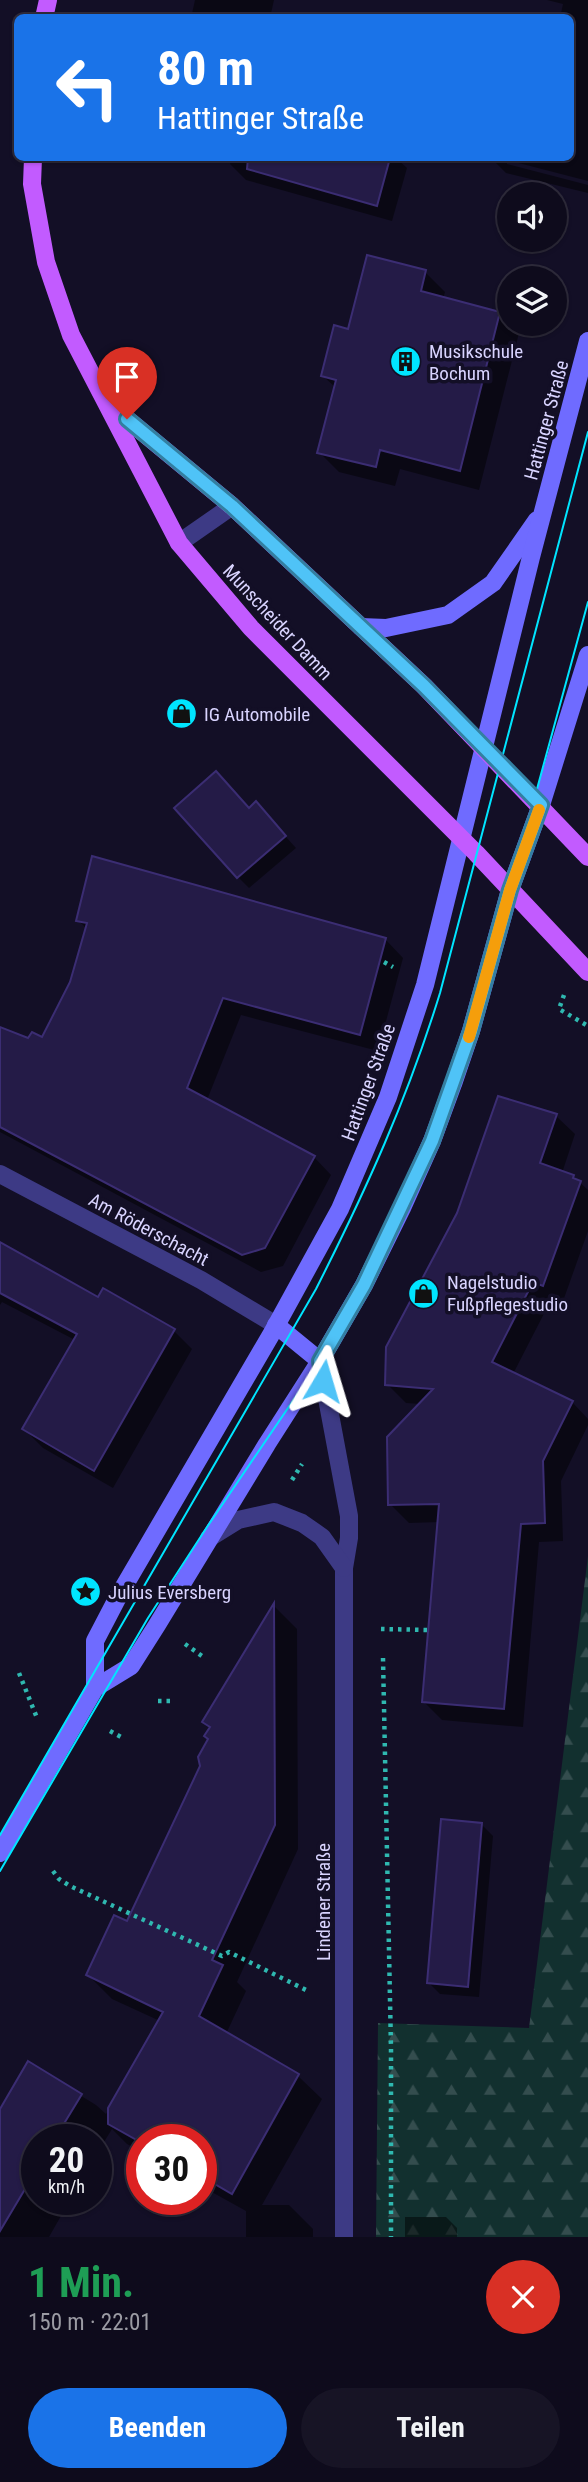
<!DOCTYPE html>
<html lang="de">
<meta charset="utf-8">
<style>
body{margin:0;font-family:"Roboto Condensed",sans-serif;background:#171425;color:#f1f3f6;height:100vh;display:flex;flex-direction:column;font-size:26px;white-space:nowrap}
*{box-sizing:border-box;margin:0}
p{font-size:23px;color:#9b9ba3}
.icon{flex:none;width:38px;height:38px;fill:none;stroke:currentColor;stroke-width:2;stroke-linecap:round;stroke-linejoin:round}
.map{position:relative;height:2237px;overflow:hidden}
.sheet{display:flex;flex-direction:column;background:#0e0b1c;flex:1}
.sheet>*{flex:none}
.guide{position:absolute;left:14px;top:14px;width:560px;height:147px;border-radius:10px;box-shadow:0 2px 5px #0004,0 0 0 2px #2e2b3b;background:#1a73e8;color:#fff;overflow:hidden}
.buttons{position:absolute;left:497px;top:182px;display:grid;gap:14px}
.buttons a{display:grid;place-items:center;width:70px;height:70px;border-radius:50%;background:#0e0b1c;box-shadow:0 2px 5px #0004,0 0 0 2px #2e2b3b;font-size:35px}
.speed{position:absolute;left:21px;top:2124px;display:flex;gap:14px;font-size:35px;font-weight:700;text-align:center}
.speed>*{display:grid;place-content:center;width:91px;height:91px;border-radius:50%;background:#0e0b1c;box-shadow:0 2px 5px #0004,0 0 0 2px #2e2b3b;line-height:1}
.speed small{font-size:18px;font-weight:400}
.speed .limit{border:10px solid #d22;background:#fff;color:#111}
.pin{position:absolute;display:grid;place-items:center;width:60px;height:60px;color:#fff;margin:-72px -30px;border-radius:50% 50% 50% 0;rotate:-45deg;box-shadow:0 0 7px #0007}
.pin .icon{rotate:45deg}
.me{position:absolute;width:77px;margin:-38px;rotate:7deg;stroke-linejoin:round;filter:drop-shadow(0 0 5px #0008)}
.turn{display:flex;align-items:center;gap:24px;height:147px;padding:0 28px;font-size:32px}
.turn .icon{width:91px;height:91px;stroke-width:2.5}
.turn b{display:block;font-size:49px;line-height:60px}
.round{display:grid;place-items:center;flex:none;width:74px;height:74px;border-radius:37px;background:#171425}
.headline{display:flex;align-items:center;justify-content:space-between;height:119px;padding:0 28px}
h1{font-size:42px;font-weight:700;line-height:52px;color:#1e9e55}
.primary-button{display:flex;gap:14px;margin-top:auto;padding:14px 28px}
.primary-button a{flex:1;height:80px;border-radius:42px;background:#1a73e8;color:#fff;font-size:28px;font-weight:700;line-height:80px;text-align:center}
.primary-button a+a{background:#171425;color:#f1f3f6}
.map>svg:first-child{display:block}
.forest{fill:url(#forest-firs)}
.shadow{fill:#0007}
.building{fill:#241b47;stroke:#3b2d73;stroke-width:2}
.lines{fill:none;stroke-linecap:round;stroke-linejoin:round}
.path{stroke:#2fb8b0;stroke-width:4.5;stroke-dasharray:3.5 5;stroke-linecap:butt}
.lane{stroke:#3d3a85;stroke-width:18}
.street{stroke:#3d3a85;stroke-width:18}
.secondary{stroke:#6f6bff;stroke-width:18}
.primary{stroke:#c25bff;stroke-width:18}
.tram{stroke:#00e5ff;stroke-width:2}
.route-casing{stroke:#337fa1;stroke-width:18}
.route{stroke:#4fc3f7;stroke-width:12}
.slow{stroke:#f59e0b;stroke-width:12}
.labels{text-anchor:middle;stroke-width:7;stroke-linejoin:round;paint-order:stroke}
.poi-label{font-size:19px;fill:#d9d4ff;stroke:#130f26;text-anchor:start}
.street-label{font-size:19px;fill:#d9d4ff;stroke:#130f26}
</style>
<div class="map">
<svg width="588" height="2237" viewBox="0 0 588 2237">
<defs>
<pattern id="forest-firs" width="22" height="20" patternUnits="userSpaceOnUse" patternTransform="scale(1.75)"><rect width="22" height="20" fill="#12302f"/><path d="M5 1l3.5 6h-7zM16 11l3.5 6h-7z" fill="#344d4e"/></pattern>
</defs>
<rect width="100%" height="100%" fill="#130f26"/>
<path class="forest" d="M 588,1556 L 588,2237 L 376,2237 L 378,2023 L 529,2028 Z"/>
<g class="shadow">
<path d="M 195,0 L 274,0 L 270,18 L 191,18 Z"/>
<path d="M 547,0 L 588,0 L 588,181 L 507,160 L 507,164 L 588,185 L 588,193 L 506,173 L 491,158 L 570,158 L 570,18 L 560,18 L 563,4 Z"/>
<path d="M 232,158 L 396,158 L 407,168 L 392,221 L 246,180 L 230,164 Z"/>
<path d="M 425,272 L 445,292 L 443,299 L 499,313 L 519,333 L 479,490 L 400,469 L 395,486 L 339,472 L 319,452 L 336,388 L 323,376 L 350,331 Z"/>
<path d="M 266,815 L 296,848 L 249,888 L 238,877 Z"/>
<path d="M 94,859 L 386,940 L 403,958 L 378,1051 L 241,1015 L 207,1100 L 314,1157 L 331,1175 L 283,1266 L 261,1272 L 0,1132 L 0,1029 L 29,1041 L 42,1039 L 72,983 L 87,929 L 78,920 Z"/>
<path d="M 556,1116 L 575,1134 L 562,1173 L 573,1176 L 588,1190 L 588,1231 L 562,1304 L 551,1300 L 513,1374 L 572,1402 L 588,1419 L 588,1425 L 561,1481 L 563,1541 L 539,1542 L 523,1727 L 442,1720 L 423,1701 L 440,1522 L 409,1523 L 390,1504 L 421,1404 L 406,1403 L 387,1384 Z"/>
<path d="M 0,1246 L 99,1299 L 174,1331 L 192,1349 L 113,1488 L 43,1448 L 24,1429 L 75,1340 L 2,1302 L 0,1305 Z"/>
<path d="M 274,1606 L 297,1629 L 298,1849 L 237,1982 L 246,1991 L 226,2034 L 298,2076 L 322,2099 L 262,2205 L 289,2205 L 313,2229 L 313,2237 L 246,2237 L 246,2211 L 201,2186 L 201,2140 L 142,2140 L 142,2152 L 127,2144 L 112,2129 L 96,2155 L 96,2140 L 37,2140 L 37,2200 L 70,2200 L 49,2237 L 0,2237 L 0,2123 L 29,2064 L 96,2105 L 106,2114 L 160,2021 L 112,1999 L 88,1975 L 128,1923 L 202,1766 L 211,1728 L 204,1721 Z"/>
<path d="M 482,1825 L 493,1836 L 479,1997 L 440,1994 L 429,1983 Z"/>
<path d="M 405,2217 L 446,2217 L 457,2228 L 457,2237 L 405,2237 Z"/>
</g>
<g class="building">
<path d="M 248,158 L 390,158 L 377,206 L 247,169 Z"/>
<path d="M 367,255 L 426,270 L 421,291 L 500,312 L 460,471 L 380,450 L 376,467 L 317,453 L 336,380 L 321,376 L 334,325 L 348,329 Z"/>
<path d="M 216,771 L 249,808 L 256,801 L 286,836 L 237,878 L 174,808 Z"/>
<path d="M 92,856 L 386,938 L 360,1035 L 223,998 L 187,1088 L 315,1156 L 265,1248 L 242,1255 L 0,1127 L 0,1027 L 28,1038 L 32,1032 L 42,1037 L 70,982 L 87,923 L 76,921 Z"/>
<path d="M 498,1096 L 557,1114 L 540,1163 L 574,1175 L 573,1178 L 581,1181 L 543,1286 L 533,1282 L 492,1362 L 573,1401 L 543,1461 L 545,1523 L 521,1524 L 504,1709 L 422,1702 L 439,1504 L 388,1505 L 387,1437 L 433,1389 L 385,1385 L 386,1347 L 457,1213 Z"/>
<path d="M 0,1242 L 98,1297 L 103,1288 L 175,1329 L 94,1471 L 22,1429 L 77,1334 L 0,1293 Z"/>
<path d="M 274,1603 L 275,1825 L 212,1960 L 223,1965 L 199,2016 L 299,2074 L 232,2194 L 201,2176 L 201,2140 L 142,2140 L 142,2143 L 108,2124 L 108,2108 L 163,2012 L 86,1975 L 114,1915 L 127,1921 L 200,1766 L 198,1757 L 208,1739 L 204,1736 L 210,1727 L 202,1722 Z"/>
<path d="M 441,1819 L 482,1823 L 468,1987 L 427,1983 Z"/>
<path d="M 28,2061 L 82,2094 L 54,2140 L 37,2140 L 37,2169 L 0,2231 L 0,2109 Z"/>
</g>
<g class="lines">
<g class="path">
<path d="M 384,962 L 393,967"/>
<path d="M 564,995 L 559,1009 L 588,1026"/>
<path d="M 292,1480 L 302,1464"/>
<path d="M 381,1629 L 428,1630"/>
<path d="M 185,1644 L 202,1656"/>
<path d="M 383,1658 L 391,2048 L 391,2237"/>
<path d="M 19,1673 L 37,1718"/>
<path d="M 158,1701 L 175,1701"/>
<path d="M 110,1731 L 121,1737"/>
<path d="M 53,1871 L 59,1879 L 70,1886 L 222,1956 L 229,1952 L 310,1992"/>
</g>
<path class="lane" d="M 179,543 L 232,506"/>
<g class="street">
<path d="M 0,1174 L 201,1280 L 276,1325"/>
<path d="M 320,1361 L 349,1516 L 349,1538 L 344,1568 L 344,2237"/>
<path d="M 209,1538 L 238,1520 L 274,1512 L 302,1523 L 322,1537 L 344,1568"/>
</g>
<g class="secondary">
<path d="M 361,627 L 386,628 L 448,615 L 493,583 L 537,520"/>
<path d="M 276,1325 L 320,1361"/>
<path d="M 95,1688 L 95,1641 L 119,1595 L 272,1333 L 340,1209 L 388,1097 L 425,985 L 531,557 L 588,341"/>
<path d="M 0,1853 L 95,1688 L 131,1666 L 157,1625 L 267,1444 L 320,1361 L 364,1285 L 402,1208 L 432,1141 L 453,1084 L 471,1031 L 510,890 L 541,805 L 588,655"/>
</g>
<g class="primary">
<path d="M 44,18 L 48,0"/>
<path d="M 33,158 L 32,184 L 46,262 L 71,335 L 179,543 L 251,628 L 476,853 L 588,972"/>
<path d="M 111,406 L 232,506 L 424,686 L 588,857"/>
</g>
<g class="tram">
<path d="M 0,1835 L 316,1289 C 366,1190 407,1100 440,993 L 588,432"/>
<path d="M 0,1871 L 148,1618 L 207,1527 L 320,1361 L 364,1285 L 402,1208 L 432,1141 L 471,1031 L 588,602"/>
</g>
</g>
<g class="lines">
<defs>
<path id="route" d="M 127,419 L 232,506 L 424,686 L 541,805 L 510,890 L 471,1031 L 432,1141 L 364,1285 L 320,1361 L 323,1381"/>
</defs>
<use href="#route" class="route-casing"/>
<use href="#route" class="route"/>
<path class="slow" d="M 469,1037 L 510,890 L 539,810"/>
</g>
<defs>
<symbol id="building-disc" viewBox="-11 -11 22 22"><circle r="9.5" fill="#00e5ff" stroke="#130f26"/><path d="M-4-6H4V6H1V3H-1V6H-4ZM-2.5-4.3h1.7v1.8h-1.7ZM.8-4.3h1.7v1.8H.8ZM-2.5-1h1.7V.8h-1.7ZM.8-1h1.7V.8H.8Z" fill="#111"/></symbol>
<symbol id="shop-disc" viewBox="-11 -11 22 22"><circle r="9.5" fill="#00e5ff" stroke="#130f26"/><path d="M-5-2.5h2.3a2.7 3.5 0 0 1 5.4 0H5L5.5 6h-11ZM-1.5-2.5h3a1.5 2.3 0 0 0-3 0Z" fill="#111"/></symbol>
<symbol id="sight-disc" viewBox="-11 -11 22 22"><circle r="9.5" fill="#00e5ff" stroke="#130f26"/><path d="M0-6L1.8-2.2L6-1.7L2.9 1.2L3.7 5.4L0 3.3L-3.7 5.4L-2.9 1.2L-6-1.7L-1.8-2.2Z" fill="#111"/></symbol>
</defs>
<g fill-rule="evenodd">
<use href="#building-disc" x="388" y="344" width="35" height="35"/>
<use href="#shop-disc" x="164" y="696" width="35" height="35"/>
<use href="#shop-disc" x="406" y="1276" width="35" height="35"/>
<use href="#sight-disc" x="68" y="1574" width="35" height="35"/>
</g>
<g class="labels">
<g class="poi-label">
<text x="429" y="358">Musikschule<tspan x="429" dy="22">Bochum</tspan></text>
<text x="204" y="721">IG Automobile</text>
<text x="447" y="1289">Nagelstudio<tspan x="447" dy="22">Fußpflegestudio</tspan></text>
<text x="108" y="1599">Julius Eversberg</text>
</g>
<g class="street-label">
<text transform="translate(546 420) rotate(-75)" y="7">Hattinger Straße</text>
<text transform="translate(278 622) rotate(47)" y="7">Munscheider Damm</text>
<text transform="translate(368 1082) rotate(-70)" y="7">Hattinger Straße</text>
<text transform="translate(149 1229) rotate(28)" y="7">Am Röderschacht</text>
<text transform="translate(323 1902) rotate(-90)" y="7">Lindener Straße</text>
</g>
</g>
</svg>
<div class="buttons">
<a><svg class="icon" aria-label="sound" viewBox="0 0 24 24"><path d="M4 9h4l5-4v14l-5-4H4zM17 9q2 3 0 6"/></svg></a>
<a><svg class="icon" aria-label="layers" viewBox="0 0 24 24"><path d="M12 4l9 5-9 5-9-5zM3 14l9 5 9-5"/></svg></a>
</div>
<div class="speed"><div>20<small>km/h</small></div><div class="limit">30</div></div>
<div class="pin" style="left:127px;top:419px;background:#d93025"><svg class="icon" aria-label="arrive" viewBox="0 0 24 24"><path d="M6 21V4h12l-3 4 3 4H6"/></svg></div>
<svg class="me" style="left:323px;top:1381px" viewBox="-20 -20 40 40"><path d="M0-17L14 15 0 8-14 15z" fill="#4fc3f7" stroke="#fff" stroke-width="4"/></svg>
<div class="guide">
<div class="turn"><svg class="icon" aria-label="left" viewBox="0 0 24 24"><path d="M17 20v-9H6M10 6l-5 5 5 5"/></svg><div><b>80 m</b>Hattinger Straße</div></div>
</div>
</div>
<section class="sheet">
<div class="headline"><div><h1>1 Min.</h1><p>150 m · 22:01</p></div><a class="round" style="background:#d93025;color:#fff"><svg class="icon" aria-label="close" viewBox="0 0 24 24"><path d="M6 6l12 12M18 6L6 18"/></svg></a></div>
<div class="primary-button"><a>Beenden</a><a>Teilen</a></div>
</section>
